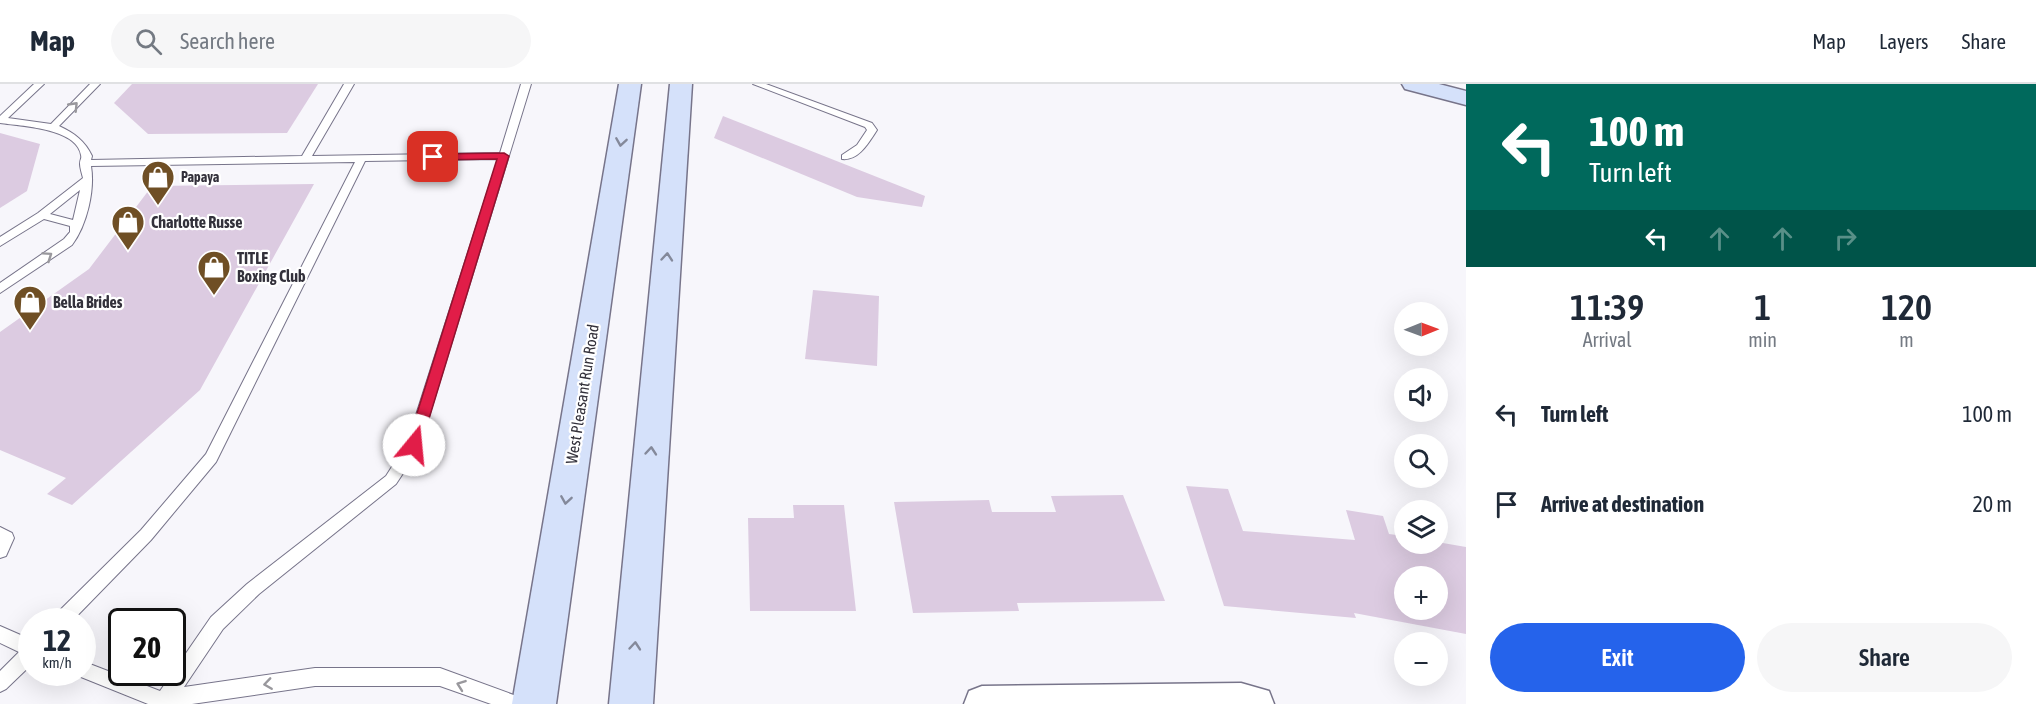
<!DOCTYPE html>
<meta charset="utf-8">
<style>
body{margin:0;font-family:"Asap Condensed",sans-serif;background:#f6f6f7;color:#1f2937;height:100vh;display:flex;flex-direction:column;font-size:22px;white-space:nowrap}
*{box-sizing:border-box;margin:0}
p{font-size:20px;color:#747a83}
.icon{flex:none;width:33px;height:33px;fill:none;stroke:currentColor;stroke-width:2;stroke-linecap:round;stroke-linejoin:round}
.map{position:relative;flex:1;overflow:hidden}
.panel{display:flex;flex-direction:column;background:#fff;width:570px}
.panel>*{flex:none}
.top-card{background:#00695c;color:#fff;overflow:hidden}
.needle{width:39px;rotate:89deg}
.controls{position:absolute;left:1394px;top:218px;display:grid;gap:12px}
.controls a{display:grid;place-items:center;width:54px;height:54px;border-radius:50%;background:#fff;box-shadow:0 6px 24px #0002;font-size:30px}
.speed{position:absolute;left:18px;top:524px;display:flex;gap:12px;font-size:30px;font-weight:700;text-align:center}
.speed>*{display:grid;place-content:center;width:78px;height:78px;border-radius:50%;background:#fff;box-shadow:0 6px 24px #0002;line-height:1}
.speed small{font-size:15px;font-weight:400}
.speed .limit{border:3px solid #111;border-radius:9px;background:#fff;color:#111}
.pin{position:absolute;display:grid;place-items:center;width:51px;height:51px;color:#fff;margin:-26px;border-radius:12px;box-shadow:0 3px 9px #0006}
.me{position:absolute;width:66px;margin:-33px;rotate:17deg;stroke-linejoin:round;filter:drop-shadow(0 0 4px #0008)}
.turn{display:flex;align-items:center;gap:21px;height:126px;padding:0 24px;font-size:27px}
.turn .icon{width:78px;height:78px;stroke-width:2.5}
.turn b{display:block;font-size:42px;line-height:51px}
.lanes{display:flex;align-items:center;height:57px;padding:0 24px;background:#0003;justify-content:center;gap:30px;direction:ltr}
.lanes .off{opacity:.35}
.eta{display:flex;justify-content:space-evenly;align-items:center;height:102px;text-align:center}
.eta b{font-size:36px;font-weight:600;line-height:42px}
.cta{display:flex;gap:12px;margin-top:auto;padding:12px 24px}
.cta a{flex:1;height:69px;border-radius:36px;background:#2563eb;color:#fff;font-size:24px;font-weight:600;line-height:69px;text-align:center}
.cta a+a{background:#f6f6f7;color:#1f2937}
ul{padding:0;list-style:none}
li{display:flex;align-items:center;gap:18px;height:90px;padding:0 24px}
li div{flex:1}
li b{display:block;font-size:22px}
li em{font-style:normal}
header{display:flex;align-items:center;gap:36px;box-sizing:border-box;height:84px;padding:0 30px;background:#fff;border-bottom:2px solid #e0e1e3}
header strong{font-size:28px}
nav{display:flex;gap:33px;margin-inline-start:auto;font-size:21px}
.search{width:420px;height:54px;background:#f6f6f7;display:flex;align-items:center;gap:15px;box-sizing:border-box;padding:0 21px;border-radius:33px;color:#747a83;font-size:22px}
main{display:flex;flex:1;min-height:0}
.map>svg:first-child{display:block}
.building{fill:#dccbe1;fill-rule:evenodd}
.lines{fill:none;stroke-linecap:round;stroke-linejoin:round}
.lane-casing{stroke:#77748a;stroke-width:2}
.street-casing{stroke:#77748a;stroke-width:3}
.secondary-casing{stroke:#77748a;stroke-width:3}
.lane{fill:#fff;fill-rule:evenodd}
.street{fill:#fff;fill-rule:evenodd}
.secondary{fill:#d5e1fa;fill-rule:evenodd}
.oneway{stroke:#99989d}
.oneway2{stroke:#84899a}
.route{fill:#e11d48;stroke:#92132f;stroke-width:1.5}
.labels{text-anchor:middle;stroke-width:4.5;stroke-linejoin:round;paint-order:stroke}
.far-poi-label{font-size:14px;font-weight:bold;fill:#33313b;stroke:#fff;text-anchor:start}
.poi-label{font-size:16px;font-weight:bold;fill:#33313b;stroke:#fff;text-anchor:start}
.street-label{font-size:16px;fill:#33313b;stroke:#fff}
</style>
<header>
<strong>Map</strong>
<div class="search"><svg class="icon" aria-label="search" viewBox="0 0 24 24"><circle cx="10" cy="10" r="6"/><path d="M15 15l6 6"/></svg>Search here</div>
<nav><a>Map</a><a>Layers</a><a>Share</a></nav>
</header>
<main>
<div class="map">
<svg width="1466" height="620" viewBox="0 0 1466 620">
<rect width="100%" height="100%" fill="#f7f6fb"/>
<g class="building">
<path d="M 132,0 L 318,0 L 287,49 L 148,50 L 114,19 Z"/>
<path d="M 723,32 L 925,112 L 922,123 L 857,113 L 714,54 Z"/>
<path d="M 0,49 L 40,60 L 27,107 L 0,124 Z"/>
<path d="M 314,100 L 200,306 L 72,421 L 47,410 L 66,394 L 0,366 L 0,248 L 89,185 L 152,102 Z"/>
<path d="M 813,206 L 879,212 L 877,282 L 805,275 Z"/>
<path d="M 1186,402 L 1228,405 L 1243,447 L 1355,456 L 1346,426 L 1383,432 L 1389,450 L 1404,452 L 1404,459 L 1437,458 L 1466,463 L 1466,550 L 1354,529 L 1356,534 L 1224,522 ZM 1404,492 L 1437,492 L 1437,525 L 1404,525 Z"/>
<path d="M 1123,411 L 1165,517 L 1017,519 L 1019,527 L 913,529 L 894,418 L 989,416 L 992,428 L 1056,428 L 1051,412 Z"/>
<path d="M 793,421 L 844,421 L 856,527 L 750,527 L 748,434 L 794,434 Z"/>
</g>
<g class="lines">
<defs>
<g id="lane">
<path d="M 34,0 L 44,0 L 8,34 L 51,40 L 90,0 L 100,0 L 59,42 C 74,49 85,57 92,72 L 91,76 L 302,72 L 344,0 L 354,0 L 312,72 L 500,69 L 521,0 L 531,0 L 419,365 L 396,400 L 259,510 L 223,545 L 184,603 L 315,584 L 440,584 L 522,614 L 525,620 L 491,620 L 440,602 L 315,602 L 192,620 L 148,620 L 76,591 L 75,588 L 82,588 L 82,577 L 160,607 L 211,533 L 247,500 L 386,392 L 407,359 L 498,75 L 365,77 L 216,378 L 151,456 L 72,537 L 53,537 L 55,531 L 141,446 L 206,370 L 355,78 L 91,82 C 95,106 87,141 72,161 L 0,209 L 0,199 L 64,155 L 70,148 L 70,142 L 44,135 L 0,162 L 0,153 L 38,129 L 83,94 C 82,90 80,84 80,80 C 80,75 82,75 81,71 C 77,44 20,42 0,39 L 0,32 ZM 80,106 L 73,136 L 50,130 Z"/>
<path d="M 753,0 L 766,0 L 872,39 L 877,46 C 869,58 859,77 842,75 L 842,71 L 857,61 L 867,46 L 865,43 Z"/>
<path d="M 0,443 L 12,449 L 14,454 L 6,472 L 0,474 Z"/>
<path d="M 0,542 L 32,556 L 32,580 L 6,605 L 0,608 L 0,587 L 19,568 L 0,559 Z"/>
</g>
<path id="street" d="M 1241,599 L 1269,607 L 1274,620 L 964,620 L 969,607 L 982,602 Z"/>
<g id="secondary">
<path d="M 619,0 L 641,0 L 556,620 L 512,620 Z"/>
<path d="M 670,0 L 692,0 L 653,620 L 609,620 Z"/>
<path d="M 1402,0 L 1439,0 L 1466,7 L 1466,21 L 1405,5 Z"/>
</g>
</defs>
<use href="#lane" class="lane-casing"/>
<use href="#street" class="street-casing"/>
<use href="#secondary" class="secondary-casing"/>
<use href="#lane" class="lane"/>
<use href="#street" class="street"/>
<use href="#secondary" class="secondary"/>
</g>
<defs><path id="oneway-chevron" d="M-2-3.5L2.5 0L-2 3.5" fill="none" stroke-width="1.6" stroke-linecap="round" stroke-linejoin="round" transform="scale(1.5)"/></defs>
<g class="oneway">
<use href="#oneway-chevron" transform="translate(74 22) rotate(-46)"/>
<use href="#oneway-chevron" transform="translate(48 172) rotate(-34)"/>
<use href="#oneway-chevron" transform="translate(268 600) rotate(172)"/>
<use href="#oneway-chevron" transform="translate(461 601) rotate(-160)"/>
</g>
<g class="oneway2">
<use href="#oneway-chevron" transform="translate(621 58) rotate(99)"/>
<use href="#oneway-chevron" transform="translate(667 173) rotate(-85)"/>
<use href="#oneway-chevron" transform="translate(651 367) rotate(-85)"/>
<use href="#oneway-chevron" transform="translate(566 416) rotate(99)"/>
<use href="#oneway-chevron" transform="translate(635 562) rotate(-85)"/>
</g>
<path class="route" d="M 504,69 L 509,72 L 421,361 L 419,365 L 409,365 L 407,361 L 497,75 L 433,76 L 428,73 L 433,70 Z"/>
<defs>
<symbol id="shop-pin" viewBox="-11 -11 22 30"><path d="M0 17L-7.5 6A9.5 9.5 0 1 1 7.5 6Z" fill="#6f4f25" stroke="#fff"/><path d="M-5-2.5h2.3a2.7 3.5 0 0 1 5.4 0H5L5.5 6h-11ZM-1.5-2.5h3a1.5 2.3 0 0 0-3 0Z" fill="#fff"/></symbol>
</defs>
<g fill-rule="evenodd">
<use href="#shop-pin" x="139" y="74" width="38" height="52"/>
<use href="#shop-pin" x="109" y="119" width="38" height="52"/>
<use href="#shop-pin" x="195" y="164" width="38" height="52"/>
<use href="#shop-pin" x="11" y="199" width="38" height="52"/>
</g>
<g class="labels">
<g class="far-poi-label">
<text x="181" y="98">Papaya</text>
</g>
<g class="poi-label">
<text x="151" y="144">Charlotte Russe</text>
<text x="237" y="180">TITLE<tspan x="237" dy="18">Boxing Club</tspan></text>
<text x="53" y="224">Bella Brides</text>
</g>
<g class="street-label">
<text transform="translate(582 310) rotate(-81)" y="6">West Pleasant Run Road</text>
</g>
</g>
</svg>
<div class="controls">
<a><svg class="needle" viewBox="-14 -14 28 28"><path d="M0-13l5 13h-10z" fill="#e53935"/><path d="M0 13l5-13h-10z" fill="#747a83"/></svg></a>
<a><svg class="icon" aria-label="sound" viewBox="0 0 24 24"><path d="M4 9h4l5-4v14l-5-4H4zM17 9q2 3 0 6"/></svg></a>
<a><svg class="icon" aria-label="search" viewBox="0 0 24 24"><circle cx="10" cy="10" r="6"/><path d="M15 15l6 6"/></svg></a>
<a><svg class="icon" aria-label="layers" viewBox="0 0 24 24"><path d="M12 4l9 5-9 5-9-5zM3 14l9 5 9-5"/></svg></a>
<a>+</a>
<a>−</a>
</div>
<div class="speed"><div>12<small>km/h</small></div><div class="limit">20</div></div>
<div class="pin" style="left:433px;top:73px;background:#d93025"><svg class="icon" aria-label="arrive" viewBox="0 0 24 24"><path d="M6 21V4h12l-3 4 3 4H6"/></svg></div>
<svg class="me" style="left:414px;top:361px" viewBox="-20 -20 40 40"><circle r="19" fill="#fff"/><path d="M0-13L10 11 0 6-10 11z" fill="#e11d48"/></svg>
</div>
<section class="panel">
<div class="top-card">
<div class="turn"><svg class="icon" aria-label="left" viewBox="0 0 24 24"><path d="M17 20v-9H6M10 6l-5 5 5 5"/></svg><div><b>100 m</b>Turn left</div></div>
<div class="lanes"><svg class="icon" aria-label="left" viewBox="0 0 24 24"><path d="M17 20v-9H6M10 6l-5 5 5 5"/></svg><svg class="icon off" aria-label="ahead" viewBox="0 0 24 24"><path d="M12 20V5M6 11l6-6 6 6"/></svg><svg class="icon off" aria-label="ahead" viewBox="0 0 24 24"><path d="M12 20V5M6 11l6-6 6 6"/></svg><svg class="icon off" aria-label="right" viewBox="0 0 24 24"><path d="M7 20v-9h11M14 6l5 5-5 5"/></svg></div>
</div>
<div class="eta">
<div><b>11:39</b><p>Arrival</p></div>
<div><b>1</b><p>min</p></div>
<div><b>120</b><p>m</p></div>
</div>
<ul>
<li><svg class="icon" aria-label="left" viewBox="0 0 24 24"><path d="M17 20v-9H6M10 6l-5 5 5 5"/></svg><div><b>Turn left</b></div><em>100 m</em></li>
<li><svg class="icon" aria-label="arrive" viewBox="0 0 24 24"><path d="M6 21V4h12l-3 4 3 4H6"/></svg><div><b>Arrive at destination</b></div><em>20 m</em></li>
</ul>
<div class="cta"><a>Exit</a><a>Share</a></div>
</section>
</main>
